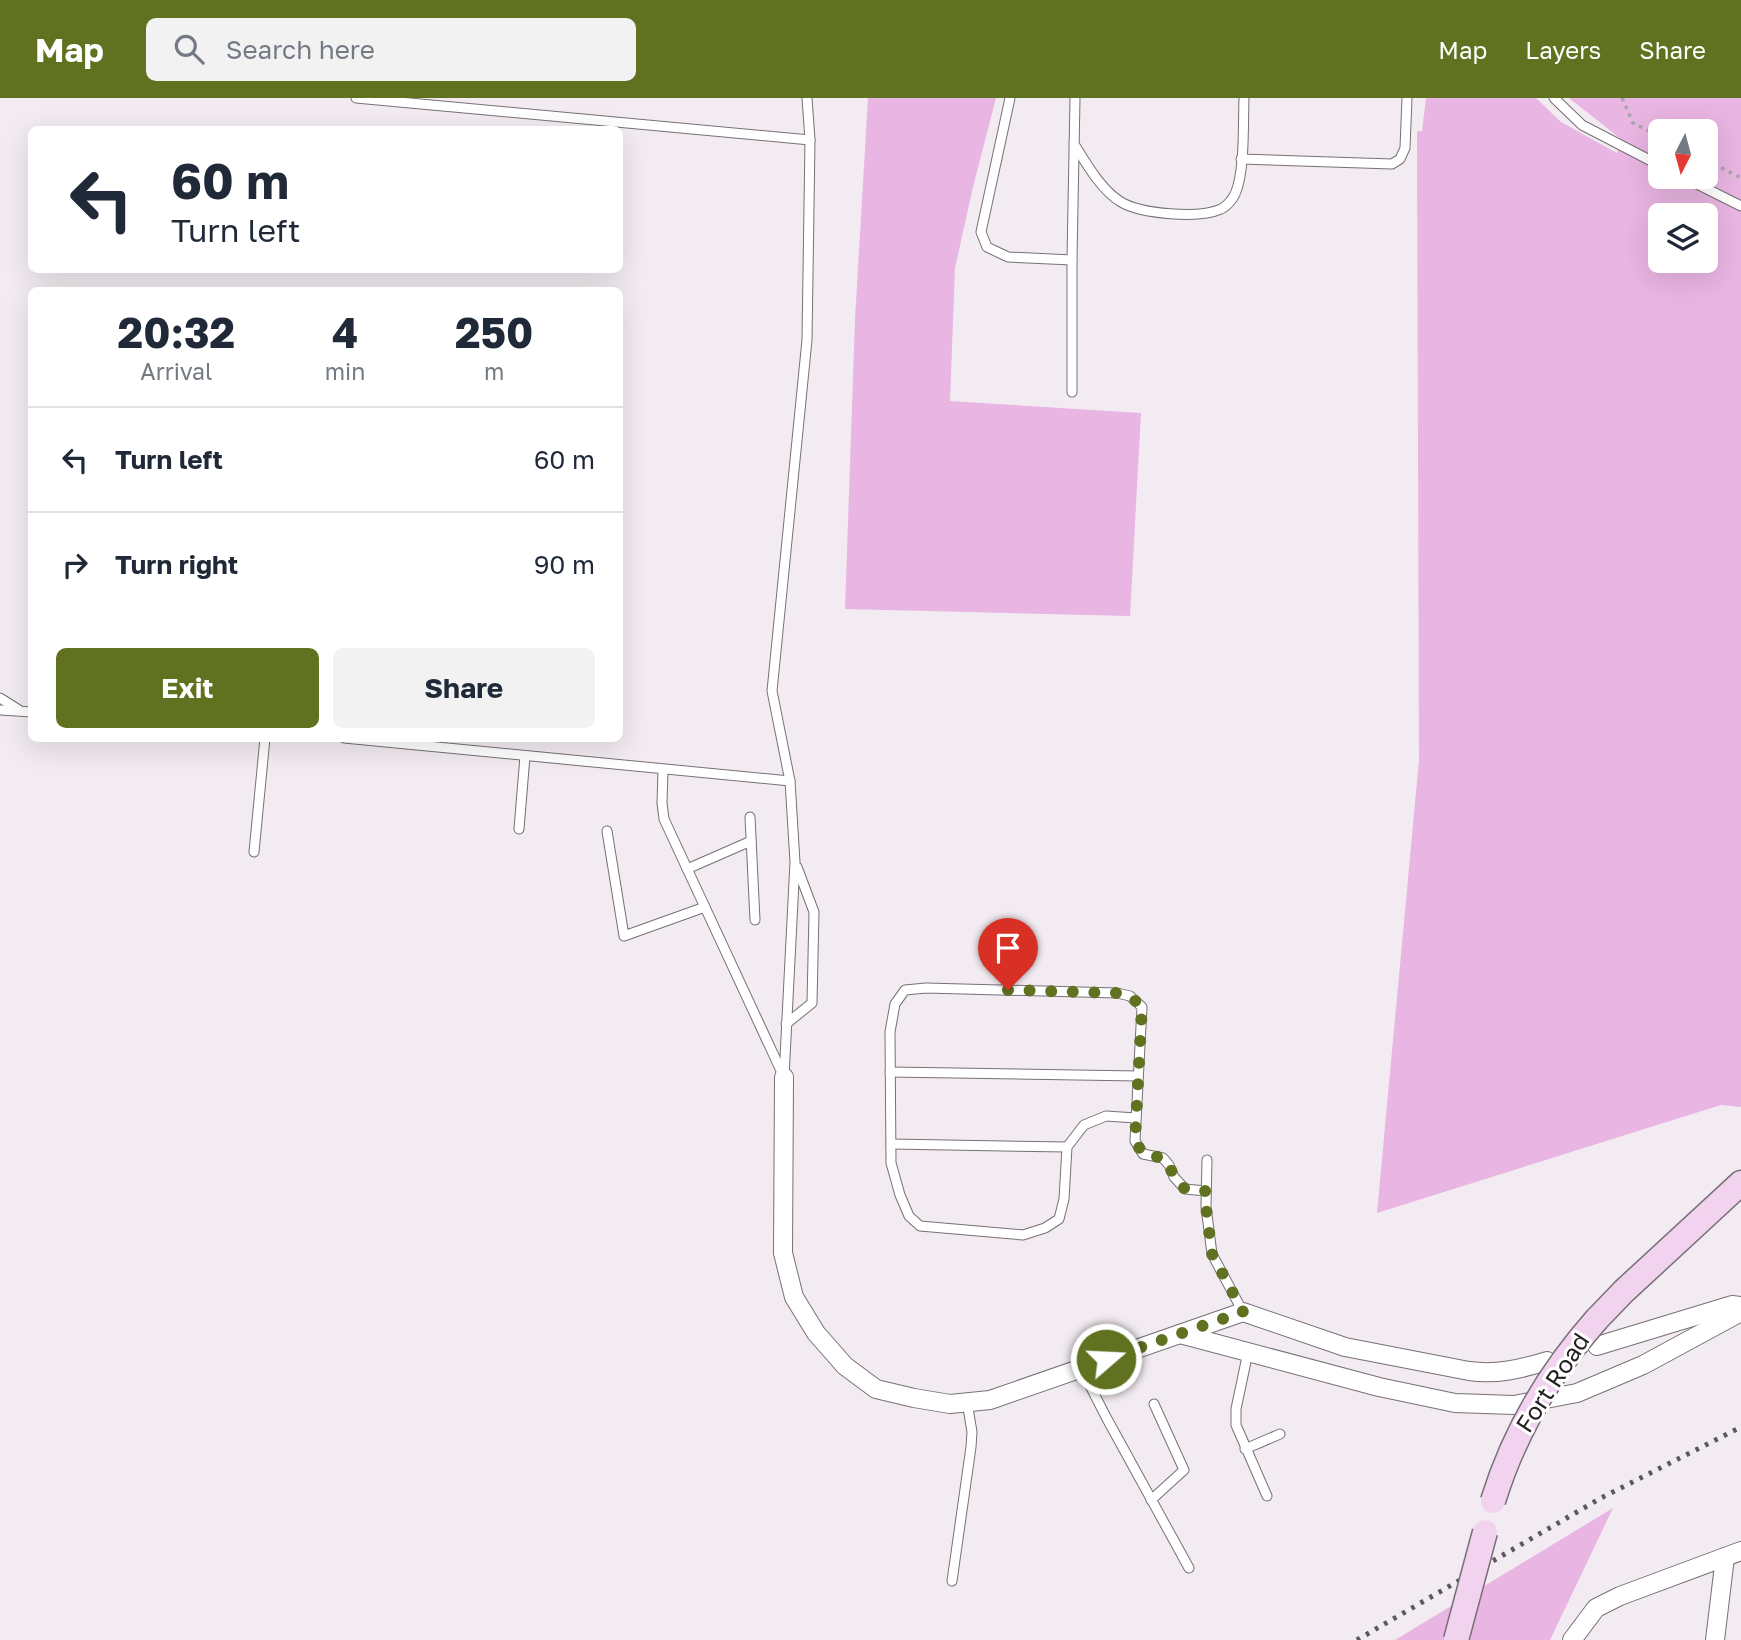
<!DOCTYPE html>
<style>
body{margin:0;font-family:"Golos Text",sans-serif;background:#f2f2f3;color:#1f2937;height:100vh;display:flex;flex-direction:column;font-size:26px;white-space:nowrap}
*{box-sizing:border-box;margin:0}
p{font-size:23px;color:#747a83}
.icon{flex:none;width:38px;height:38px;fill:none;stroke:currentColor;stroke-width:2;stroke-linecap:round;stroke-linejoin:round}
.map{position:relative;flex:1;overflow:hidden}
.drawer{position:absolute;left:28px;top:189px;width:595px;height:455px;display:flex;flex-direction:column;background:#fff;border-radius:10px;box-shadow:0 7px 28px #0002}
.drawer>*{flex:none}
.guide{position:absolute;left:28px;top:28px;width:595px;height:147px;border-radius:10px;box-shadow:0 7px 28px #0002;background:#fff;color:#1f2937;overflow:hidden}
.needle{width:46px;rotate:186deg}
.tools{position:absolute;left:1648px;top:21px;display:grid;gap:14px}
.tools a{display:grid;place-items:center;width:70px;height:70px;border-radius:10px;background:#fff;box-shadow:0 7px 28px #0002;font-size:35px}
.pin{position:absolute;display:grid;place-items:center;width:60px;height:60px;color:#fff;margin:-72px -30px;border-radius:50% 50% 50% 0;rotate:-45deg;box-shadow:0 0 7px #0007}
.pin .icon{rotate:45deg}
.me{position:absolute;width:77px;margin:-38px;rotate:71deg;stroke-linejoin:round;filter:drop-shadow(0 0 5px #0008)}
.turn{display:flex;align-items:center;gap:24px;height:147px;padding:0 28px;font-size:32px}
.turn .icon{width:91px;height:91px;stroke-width:2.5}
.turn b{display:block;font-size:49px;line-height:60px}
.eta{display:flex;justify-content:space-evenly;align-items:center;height:119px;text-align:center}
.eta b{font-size:42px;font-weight:700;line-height:49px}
.cta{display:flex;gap:14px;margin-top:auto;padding:14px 28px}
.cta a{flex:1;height:80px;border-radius:10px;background:#607220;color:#fff;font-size:28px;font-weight:700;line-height:80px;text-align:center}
.cta a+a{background:#f2f2f3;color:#1f2937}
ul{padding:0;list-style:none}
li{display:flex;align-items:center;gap:21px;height:105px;padding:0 28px;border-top:2px solid #e0e1e3}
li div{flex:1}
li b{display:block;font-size:26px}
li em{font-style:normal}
header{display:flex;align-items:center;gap:42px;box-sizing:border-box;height:98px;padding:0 35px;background:#607220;color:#fff}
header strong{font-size:33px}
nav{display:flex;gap:38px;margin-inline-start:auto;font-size:24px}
.search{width:490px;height:63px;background:#f2f2f3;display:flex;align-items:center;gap:18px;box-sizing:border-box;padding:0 24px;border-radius:10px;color:#747a83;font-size:26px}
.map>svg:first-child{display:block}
.green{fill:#e9b5e2;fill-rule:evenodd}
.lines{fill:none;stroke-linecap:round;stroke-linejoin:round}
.lane-casing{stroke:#777076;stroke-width:11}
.street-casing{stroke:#777076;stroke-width:20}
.secondary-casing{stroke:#777076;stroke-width:27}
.path{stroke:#aaa4a9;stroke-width:3.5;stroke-dasharray:3.5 5;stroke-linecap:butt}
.lane{stroke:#fff;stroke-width:9}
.street{stroke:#fff;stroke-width:18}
.secondary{stroke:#f2d3ef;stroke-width:24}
.rail{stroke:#5c585b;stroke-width:5;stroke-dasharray:3.5 7;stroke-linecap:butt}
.secondary-bridge-casing{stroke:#777076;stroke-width:27;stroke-linecap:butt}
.secondary-bridge{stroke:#f2d3ef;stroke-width:24}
.route{stroke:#607220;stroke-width:12;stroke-dasharray:0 21.6}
.labels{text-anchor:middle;stroke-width:6;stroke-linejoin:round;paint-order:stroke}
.street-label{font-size:24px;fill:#242123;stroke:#fff}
</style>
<header>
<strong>Map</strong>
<div class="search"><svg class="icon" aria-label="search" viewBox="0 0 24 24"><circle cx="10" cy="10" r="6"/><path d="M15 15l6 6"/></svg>Search here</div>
<nav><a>Map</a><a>Layers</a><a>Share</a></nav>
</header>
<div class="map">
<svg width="1741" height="1542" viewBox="0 0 1741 1542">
<rect width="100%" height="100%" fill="#f2ebf1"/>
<g class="green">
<path d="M 868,0 L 996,0 L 973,89 L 955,170 L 950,303 L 1141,315 L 1130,518 L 845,511 L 855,221 Z"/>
<path d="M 1426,0 L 1536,0 L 1561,24 L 1617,55 L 1621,41 L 1569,0 L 1741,0 L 1741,1009 L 1721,1007 L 1377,1115 L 1419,662 L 1417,33 L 1422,33 ZM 1661,33 L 1706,33 L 1706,79 L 1661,79 ZM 1661,117 L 1706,117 L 1706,163 L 1661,163 Z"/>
<path d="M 1613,1410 L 1550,1542 L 1395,1542 Z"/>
</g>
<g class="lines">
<defs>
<g id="lane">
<path d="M 356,0 L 810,42"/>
<path d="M 1010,0 L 981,134 L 987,149 L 1008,159 L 1072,162"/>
<path d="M 1554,0 L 1582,27 L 1661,68"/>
<path d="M 1074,46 C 1086,65 1101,92 1121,104 C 1141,116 1199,121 1221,111 C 1226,109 1233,101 1235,96 C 1245,75 1243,25 1244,0"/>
<path d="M 1241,61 L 1392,66 L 1400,61 L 1405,50 L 1407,0"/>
<path d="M 1683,79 L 1741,108"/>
<path d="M 1072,294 L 1072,162 L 1075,0"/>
<path d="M 0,600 L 19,612"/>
<path d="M 0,612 L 32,614"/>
<path d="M 344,640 L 790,683"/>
<path d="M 663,672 L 662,705 L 664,721 L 783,977"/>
<path d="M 750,719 L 755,822"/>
<path d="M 519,731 L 525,658"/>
<path d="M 607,733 L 624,838 L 705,809"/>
<path d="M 254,754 L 265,640"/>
<path d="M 687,771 L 751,743"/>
<path d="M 786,926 L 812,905 L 814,814 L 797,769"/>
<path d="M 890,974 L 1138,978"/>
<path d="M 784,979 L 795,764 L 790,683 L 772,593 L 807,242 L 810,42 L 807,0"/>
<path d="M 1136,1020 L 1106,1018 L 1084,1027 L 1067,1049 L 1064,1101 L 1059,1121 L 1045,1130 L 1023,1137 L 920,1128 L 909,1118 L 900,1097 L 891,1065 L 890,934 L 895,906 L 905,892 L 926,890 L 1117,895 L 1130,898 L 1142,909 L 1135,1043 L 1143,1056 L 1163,1060 L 1169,1067 L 1174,1079 L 1185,1091 L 1206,1093"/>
<path d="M 891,1046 L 1067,1049"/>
<path d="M 1207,1062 L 1206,1109 L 1212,1156 L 1243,1214"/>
<path d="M 1248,1254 L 1236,1311 L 1236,1327 L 1267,1398"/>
<path d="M 1081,1270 L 1106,1319 L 1189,1470"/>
<path d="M 1245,1351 L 1280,1336"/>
<path d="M 1151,1402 L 1184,1372 L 1154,1306"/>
<path d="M 952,1483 L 971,1349 L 972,1334 L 967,1304"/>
</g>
<g id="street">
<path d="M 784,979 L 783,1155 L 794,1199 L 816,1235 L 845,1268 L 876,1291 L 914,1300 L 950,1306 L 990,1302 L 1243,1214 L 1345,1249 L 1469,1273 C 1496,1277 1521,1271 1547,1263"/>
<path d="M 1180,1236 L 1379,1289 L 1455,1305 L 1514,1307 L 1577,1295 L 1643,1267 L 1741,1214"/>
<path d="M 1597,1248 L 1732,1207 L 1741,1208"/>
<path d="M 1572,1542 L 1596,1510 L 1620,1498 L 1741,1453"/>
<path d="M 1715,1542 L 1725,1459"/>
</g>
<path id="secondary" d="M 1597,1221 L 1624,1193 L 1741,1085"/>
</defs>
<use href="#lane" class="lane-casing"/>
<use href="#street" class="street-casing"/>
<use href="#secondary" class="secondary-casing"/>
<g class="path">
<path d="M 1622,0 L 1633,25 L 1661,39"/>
<path d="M 1706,62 L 1741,80"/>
</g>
<use href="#lane" class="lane"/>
<use href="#street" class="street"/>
<use href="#secondary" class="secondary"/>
<path class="rail" d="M 1357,1542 L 1601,1400 L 1741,1329"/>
<defs>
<g id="secondary-bridge">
<path d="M 1493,1403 C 1514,1335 1550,1274 1597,1221"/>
<path d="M 1456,1542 L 1485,1434"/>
</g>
</defs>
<use href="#secondary-bridge" class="secondary-bridge-casing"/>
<use href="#secondary-bridge" class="secondary-bridge"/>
</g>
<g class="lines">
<path class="route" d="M 1008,892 L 1117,895 L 1130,898 L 1142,909 L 1135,1043 L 1143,1056 L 1163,1060 L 1169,1067 L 1174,1079 L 1185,1091 L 1206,1093 L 1206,1109 L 1212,1156 L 1243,1214 L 1106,1261"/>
</g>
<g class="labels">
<g class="street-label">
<text transform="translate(1553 1285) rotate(-57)" y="8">Fort Road</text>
</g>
</g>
</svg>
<div class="tools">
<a><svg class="needle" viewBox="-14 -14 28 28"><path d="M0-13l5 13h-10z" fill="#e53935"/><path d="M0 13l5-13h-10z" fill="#747a83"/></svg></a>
<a><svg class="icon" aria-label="layers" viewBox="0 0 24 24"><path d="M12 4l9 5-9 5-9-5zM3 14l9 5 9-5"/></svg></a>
</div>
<div class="pin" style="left:1008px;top:892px;background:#d93025"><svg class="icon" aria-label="arrive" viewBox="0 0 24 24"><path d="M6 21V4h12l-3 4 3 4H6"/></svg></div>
<svg class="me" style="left:1106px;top:1261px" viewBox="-20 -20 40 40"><circle r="17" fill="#607220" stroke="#fff" stroke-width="3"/><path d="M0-11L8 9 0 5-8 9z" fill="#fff"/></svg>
<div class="guide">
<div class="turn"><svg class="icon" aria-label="left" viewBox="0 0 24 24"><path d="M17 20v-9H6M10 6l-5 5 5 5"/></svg><div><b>60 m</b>Turn left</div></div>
</div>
<section class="drawer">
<div class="eta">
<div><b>20:32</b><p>Arrival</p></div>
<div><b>4</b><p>min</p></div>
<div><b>250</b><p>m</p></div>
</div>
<ul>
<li><svg class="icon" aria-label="left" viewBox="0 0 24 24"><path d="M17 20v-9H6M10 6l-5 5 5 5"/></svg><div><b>Turn left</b></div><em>60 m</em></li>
<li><svg class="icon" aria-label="right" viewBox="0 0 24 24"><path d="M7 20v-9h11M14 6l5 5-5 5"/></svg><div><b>Turn right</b></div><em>90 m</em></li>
</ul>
<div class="cta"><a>Exit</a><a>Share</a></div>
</section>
</div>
